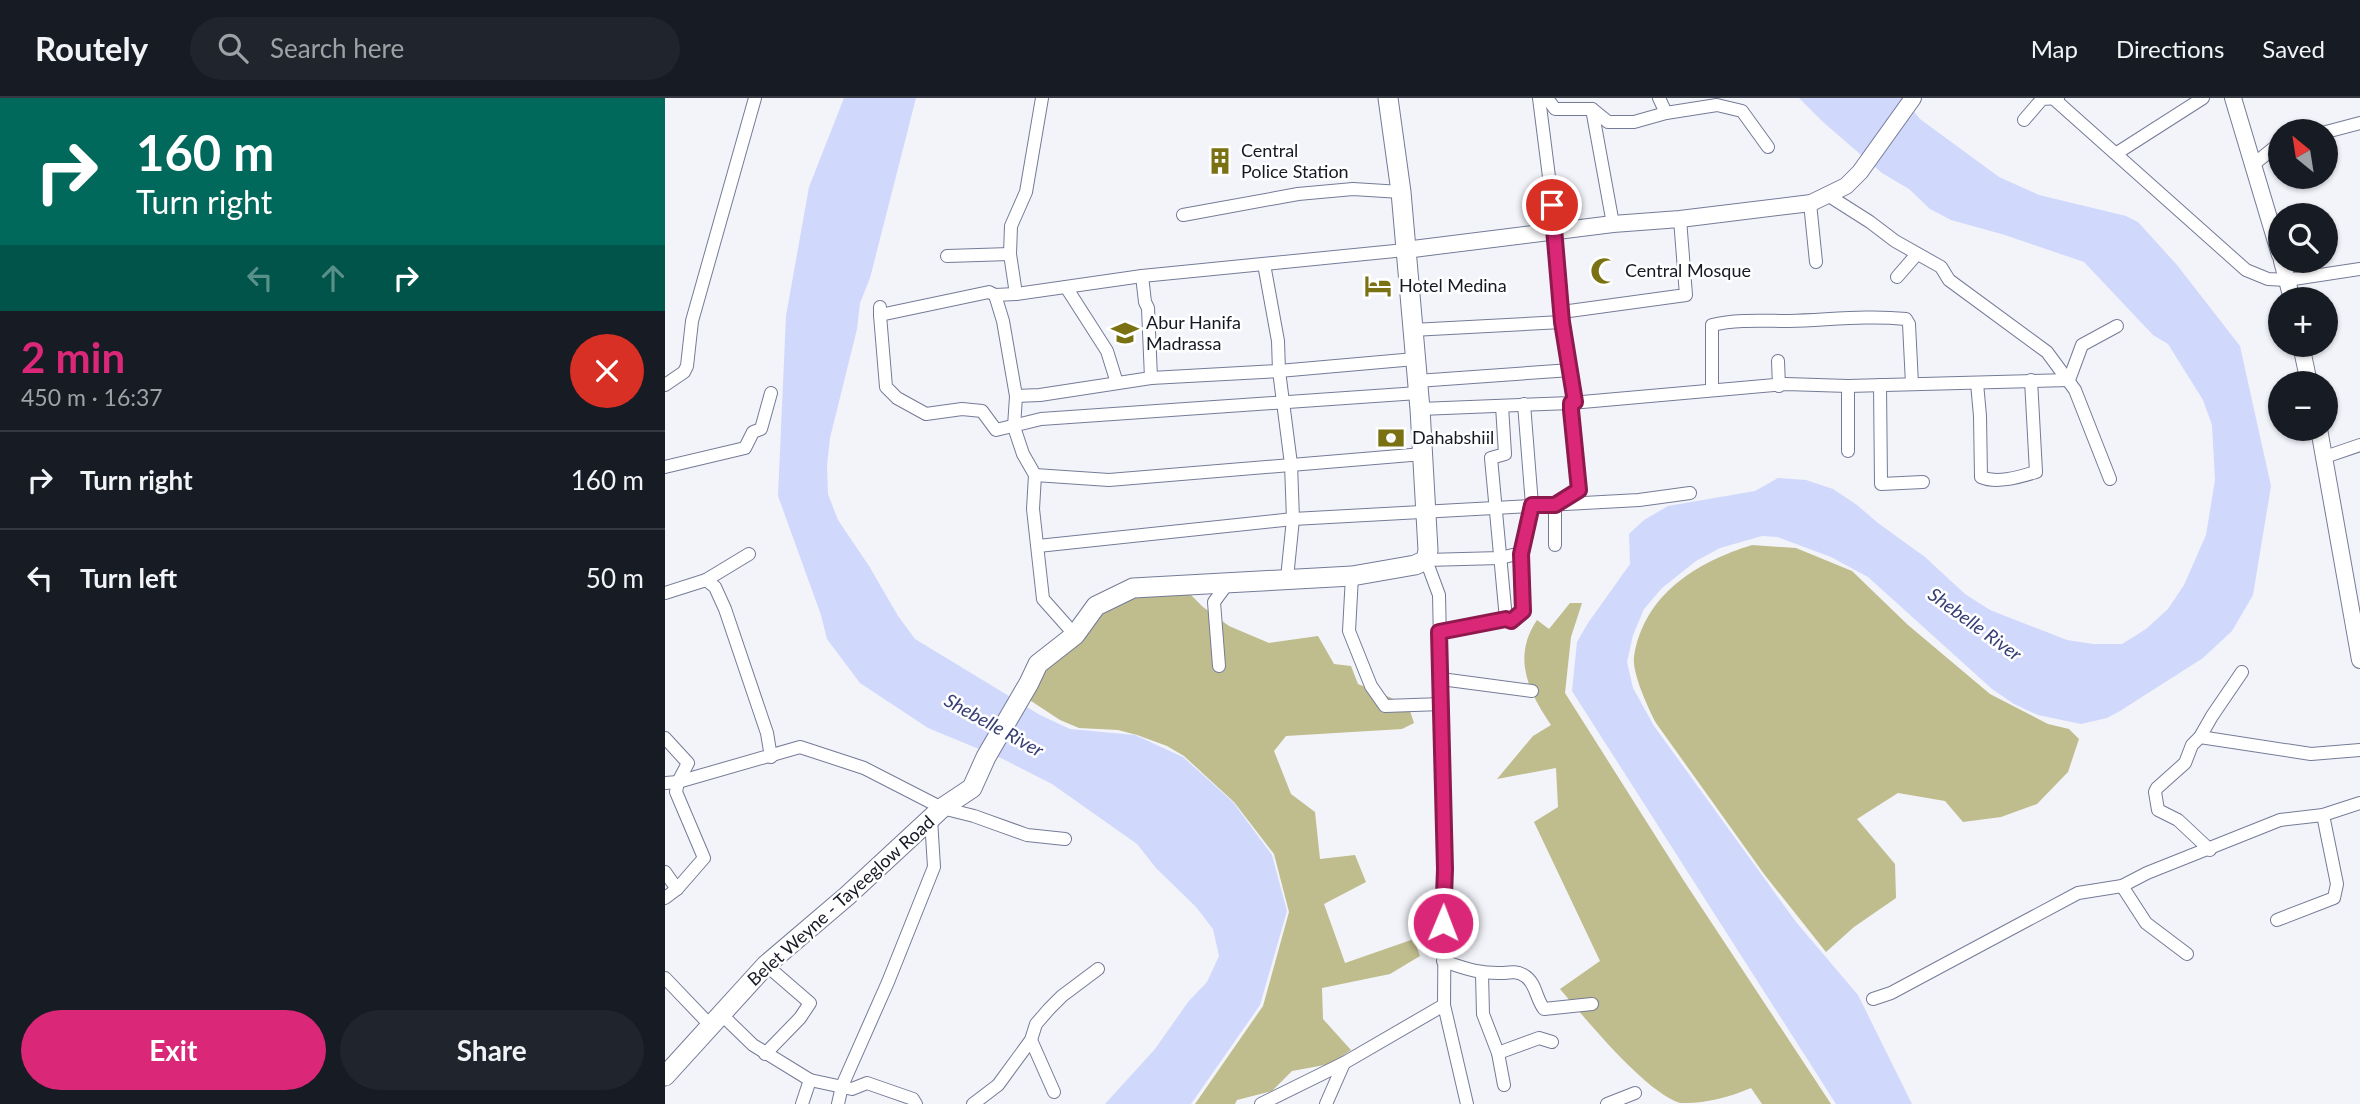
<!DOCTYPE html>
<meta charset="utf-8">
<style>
body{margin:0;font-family:Lato,sans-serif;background:#20242c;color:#f1f3f6;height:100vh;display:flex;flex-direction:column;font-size:26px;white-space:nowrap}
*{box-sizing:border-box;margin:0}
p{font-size:23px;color:#9ea1a6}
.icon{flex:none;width:38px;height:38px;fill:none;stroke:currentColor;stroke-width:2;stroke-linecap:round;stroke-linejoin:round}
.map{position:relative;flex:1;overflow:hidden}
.sheet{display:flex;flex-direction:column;background:#171b24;width:665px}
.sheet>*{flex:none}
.top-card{background:#00695c;color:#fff;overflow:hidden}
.needle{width:46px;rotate:330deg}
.buttons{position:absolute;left:1603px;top:21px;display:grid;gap:14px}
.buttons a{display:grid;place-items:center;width:70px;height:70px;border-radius:50%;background:#171b24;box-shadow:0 2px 5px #0004;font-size:35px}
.pin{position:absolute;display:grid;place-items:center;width:60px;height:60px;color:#fff;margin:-30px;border:4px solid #fff;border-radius:50%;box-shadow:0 2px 7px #0007}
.me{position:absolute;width:77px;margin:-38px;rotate:1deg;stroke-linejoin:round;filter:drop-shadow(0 0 5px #0008)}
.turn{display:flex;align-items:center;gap:24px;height:147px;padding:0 21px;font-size:32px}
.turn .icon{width:91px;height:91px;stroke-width:2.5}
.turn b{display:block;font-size:49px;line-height:60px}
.lanes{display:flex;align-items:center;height:66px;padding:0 21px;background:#0003;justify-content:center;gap:35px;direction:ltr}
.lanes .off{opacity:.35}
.round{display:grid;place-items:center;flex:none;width:74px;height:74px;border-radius:37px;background:#20242c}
.overview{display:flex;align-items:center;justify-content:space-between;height:119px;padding:0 21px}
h1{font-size:42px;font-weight:700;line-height:52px;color:#db2777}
.cta{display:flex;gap:14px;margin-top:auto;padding:14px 21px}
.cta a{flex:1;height:80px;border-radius:42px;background:#db2777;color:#fff;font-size:28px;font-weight:700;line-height:80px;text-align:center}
.cta a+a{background:#20242c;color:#f1f3f6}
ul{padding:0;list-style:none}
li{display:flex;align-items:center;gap:21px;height:98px;padding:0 21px;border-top:2px solid #363941}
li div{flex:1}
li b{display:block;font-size:26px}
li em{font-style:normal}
header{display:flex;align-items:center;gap:42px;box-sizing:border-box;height:98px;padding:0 35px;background:#171b24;border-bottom:2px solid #363941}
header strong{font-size:33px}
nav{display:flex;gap:38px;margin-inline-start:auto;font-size:24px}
.search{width:490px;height:63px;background:#20242c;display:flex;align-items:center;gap:18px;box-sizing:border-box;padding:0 24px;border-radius:38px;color:#9ea1a6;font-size:26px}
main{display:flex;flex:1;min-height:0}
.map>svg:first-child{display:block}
.forest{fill:#bfbc8d}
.water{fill:#d0d8fc}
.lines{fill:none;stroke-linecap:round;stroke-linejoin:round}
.minor-casing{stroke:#757b97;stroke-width:14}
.tertiary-casing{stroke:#757b97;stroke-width:18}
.secondary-casing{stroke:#757b97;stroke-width:21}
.minor{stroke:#fff;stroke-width:12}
.tertiary{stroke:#fff;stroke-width:16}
.secondary{stroke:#fff;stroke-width:19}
.route-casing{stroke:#8e194d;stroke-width:18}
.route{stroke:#db2777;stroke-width:12}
.labels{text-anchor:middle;stroke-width:5;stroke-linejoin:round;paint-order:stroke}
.poi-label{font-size:18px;fill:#161924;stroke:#fff;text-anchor:start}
.street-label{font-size:18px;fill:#161924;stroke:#fff}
.water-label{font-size:19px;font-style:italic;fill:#373f75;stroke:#fff}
</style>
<header>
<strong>Routely</strong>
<div class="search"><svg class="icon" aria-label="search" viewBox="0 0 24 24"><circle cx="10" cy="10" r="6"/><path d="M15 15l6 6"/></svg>Search here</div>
<nav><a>Map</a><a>Directions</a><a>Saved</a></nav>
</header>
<main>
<section class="sheet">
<div class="top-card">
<div class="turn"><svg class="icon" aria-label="right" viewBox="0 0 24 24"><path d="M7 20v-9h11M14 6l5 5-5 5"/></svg><div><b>160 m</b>Turn right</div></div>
<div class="lanes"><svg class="icon off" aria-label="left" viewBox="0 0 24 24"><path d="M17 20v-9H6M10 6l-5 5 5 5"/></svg><svg class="icon off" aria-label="ahead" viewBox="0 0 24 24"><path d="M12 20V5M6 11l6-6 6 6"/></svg><svg class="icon" aria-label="right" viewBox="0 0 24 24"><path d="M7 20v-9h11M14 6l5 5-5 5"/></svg></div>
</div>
<div class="overview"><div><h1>2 min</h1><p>450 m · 16:37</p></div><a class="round" style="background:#d93025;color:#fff"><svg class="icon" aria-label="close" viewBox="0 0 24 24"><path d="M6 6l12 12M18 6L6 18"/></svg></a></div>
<ul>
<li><svg class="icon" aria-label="right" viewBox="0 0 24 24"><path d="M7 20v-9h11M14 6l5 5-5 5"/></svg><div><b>Turn right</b></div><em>160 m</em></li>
<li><svg class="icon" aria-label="left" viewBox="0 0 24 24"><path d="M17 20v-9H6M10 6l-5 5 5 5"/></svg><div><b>Turn left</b></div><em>50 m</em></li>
</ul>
<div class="cta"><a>Exit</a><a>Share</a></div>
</section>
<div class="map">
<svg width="1695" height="1006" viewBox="0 0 1695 1006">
<rect width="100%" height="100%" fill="#f2f4fa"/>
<g class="forest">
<path d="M 1087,447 L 1131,450 L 1187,473 L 1243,527 L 1325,596 L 1383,626 L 1404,631 L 1414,641 L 1403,674 L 1372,706 L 1336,719 L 1298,724 L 1280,703 L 1233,695 L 1192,721 L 1230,766 L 1231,800 L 1189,829 L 1161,854 L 1099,776 L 991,625 C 983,610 967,575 969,559 C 979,496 1032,464 1087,447 Z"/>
<path d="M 517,488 L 538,509 L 564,528 L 604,545 L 653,538 L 669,566 L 686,568 L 693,586 L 743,607 L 749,625 L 737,631 L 621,638 L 609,653 L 626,696 L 650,714 L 655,761 L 690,757 L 701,784 L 659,806 L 680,865 L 749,841 L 755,858 L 725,876 L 657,890 L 658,921 L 686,952 L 665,966 L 627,973 L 607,993 L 572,1002 L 570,1006 L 530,1006 L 598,908 L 624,814 L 609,756 L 569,704 L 519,658 L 502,648 L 472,637 L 453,632 L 414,630 L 395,622 L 363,601 L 377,568 L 465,492 Z"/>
<path d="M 905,505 L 917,505 L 906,539 L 900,595 L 1019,783 L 1166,1006 L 1097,1006 L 1086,990 C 1065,999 1039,1006 1015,1005 C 980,994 920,920 895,891 L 935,863 L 869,724 L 893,709 L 891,670 L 832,681 L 868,638 L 886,627 C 863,593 847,559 872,522 L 884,531 Z"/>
</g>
<g class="water">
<path d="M 179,0 L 251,0 L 205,180 L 195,205 L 192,231 L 165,340 L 162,367 L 163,396 L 173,422 L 204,468 L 233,518 L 250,541 L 375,617 L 405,631 L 470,637 L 518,659 L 568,704 L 607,757 L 622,813 L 595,907 L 526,1006 L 440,1006 L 490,951 L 523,904 L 542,884 L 554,858 L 548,831 L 531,809 L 491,770 L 472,746 L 387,686 L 338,661 L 263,630 L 195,585 L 162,541 L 156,517 L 113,398 L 121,218 L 144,89 Z"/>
<path d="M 1134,0 L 1238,0 L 1255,21 L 1334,79 L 1374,97 L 1461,118 L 1473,124 L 1512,167 L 1575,248 L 1606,388 L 1588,497 L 1567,533 L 1538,560 L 1455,613 L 1442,620 L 1416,626 L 1373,617 L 1349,606 L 1327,591 L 1203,479 L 1166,459 L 1112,439 L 1097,438 L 1055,450 L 1031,463 L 997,490 L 979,511 L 968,537 L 962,564 L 968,590 L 989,628 L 1131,824 L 1193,897 L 1247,1006 L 1171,1006 L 907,593 L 912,544 L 923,525 L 965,466 L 964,436 L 979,422 L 1003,408 L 1090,393 L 1113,380 L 1141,382 L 1168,391 L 1192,407 L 1213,425 L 1260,459 L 1300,496 L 1325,512 L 1402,542 L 1428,546 L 1457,546 L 1481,531 L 1503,511 L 1519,487 L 1541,437 L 1550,382 L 1547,327 L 1538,302 L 1503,246 L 1488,237 L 1419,164 L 1340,137 L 1286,122 L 1265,111 L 1244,91 L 1217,75 L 1158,24 Z"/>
</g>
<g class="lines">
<defs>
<g id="minor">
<path d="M 874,0 L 891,134 L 897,224 L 910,304"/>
<path d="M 882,0 L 890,11 L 927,11 L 943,24 L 969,24 L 1001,15 L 1052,7 L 1077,13 L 1103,49"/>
<path d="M 994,0 L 1001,15"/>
<path d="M 1388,0 L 1581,172 L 1603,181 L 1622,182 L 1695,171"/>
<path d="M 927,11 L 948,126"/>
<path d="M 1359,22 L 1377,1 L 1393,0"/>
<path d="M 1661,34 L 1695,25"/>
<path d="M 1452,55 L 1538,0"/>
<path d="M 1589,66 L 1615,45"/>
<path d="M 1161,96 L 1205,124 L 1230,143 L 1276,169 L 1284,182 L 1382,254 L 1410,292 L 1445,381"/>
<path d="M 1145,105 L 1151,164"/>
<path d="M 518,117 L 633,96 L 688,91 L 736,94"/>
<path d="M 282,158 L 345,156"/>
<path d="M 599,166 L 613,243 L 614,273 L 626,366 L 628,421 L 622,480"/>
<path d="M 477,178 L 480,204 L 483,210 L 486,280"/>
<path d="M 1232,179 L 1252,156"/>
<path d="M 401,189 L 442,253 L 452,285"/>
<path d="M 351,196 L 345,156 L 346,128 L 361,94 L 377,0"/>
<path d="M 330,197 L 338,223 L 351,298 L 349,329 L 358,356 L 370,377 L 368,411 L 378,501 L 410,537"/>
<path d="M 215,209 L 215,217 L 324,194 L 330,197 L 351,196 L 477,178 L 740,152"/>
<path d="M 897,214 L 1021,197 L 1015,121"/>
<path d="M 215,217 L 221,289 L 232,300 L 261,316 L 297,311 L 317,313 L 331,332 L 376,321 L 753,295"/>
<path d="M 747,232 L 897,224"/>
<path d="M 1113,263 L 1114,288"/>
<path d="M 1404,282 L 1417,247 L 1452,228"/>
<path d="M 752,283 L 906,272"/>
<path d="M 1312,285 L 1315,318 L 1316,379 C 1332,386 1354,379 1371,374 L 1366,282"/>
<path d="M 0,287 L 19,274 L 22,268 L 27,223 L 90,0"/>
<path d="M 1215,287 L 1216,386 L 1258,384"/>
<path d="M 1183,288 L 1183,353"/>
<path d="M 1047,291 L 1047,227 C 1072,221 1099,223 1124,223 C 1164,222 1201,217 1241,221 L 1244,226 L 1247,286"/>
<path d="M 351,298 L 375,297 L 486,280 L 614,273 L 750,261"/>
<path d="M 837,308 L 840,356 L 826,360 L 841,521"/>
<path d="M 755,311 L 906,305 L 1121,286 L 1183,288 L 1404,282"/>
<path d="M 1660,359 L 1695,347"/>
<path d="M 0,369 L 80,350 L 88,334 L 96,331 L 106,295"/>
<path d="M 370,377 L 444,382 L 758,356"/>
<path d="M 893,405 L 914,392 L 906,305"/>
<path d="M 890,407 L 890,447"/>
<path d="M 373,448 L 628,421 L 974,402 L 1025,395"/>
<path d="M 687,478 L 684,533 L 706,588 L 720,608 L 777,606"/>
<path d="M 41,482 L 50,489 L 60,511 L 102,635 L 106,659"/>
<path d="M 0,495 L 41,482 L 84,456"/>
<path d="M 774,534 L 841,521 L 846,523 L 858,514 L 856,455 L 867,407 L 859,306"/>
<path d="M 554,568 L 549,504 L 563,485"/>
<path d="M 776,581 L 867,593"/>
<path d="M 1535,639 L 1646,656 L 1695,652"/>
<path d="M 0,640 L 23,665 L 13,684 L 11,694 L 39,760 L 12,791 L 0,800"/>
<path d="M 0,685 L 13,684 L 135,649 L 199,670 L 277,710 L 309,718 L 362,737 L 400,741"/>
<path d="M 1545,752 L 1513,722 L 1493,712 L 1490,694 L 1492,690 L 1520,665 L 1527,647 L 1535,639 L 1547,618 L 1577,574"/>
<path d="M 0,774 L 12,791"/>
<path d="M 1457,788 L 1481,825 L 1522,856"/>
<path d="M 1612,822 L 1669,800 L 1672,786 L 1658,717"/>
<path d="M 778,863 C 802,871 814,876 839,875 C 846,874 853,873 860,878 C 871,885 871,901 879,911 L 927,906"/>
<path d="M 817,876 L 818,916 L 833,955 L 839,987"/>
<path d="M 0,880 L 45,927"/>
<path d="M 1208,901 L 1226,895 L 1413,795 L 1457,788 L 1482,775 L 1615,722 L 1658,717 L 1695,705"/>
<path d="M 56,916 L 88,947 L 145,982 L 187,991 L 202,985 L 248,1001 L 251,1006"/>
<path d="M 366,942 L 389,994"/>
<path d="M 833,955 L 874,940 L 887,944"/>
<path d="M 100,956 L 135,920 L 145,905 L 101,867"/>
<path d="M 137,1006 L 145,982"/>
<path d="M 173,1006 L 177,988 L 223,884 L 269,769 L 266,721"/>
<path d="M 308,1006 L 333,987 L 366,942 L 371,926 L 384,911 L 397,898 L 433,871"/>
<path d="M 596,1006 L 679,965 L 779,907"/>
<path d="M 661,1006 L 679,965"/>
<path d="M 802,1006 L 779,907 L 780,771 L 774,497 L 761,462 L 835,460 L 856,455"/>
<path d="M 942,1006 L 970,995"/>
</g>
<g id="tertiary">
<path d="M 1568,0 L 1615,157"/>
<path d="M 740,152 L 948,126 L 1015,121 L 1146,105 L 1181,88 L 1195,74 L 1248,0"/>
<path d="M 1617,163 L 1627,201"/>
<path d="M 1636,247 L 1644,285"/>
<path d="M 1654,331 L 1695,562"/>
</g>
<path id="secondary" d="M 0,978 L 101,867 L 182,798 L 277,710 L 307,690 L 321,659 L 364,585 L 373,566 L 410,537 L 431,508 L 468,490 L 687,478 L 750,467 L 761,462 L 763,452 L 755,311 L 736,94 L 723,0"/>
</defs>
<use href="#minor" class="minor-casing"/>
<use href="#tertiary" class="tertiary-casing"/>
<use href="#secondary" class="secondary-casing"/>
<use href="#minor" class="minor"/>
<use href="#tertiary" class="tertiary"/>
<use href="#secondary" class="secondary"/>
</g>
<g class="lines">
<defs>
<path id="route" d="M 778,825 L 780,771 L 774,534 L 841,521 L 846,523 L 858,513 L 856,456 L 867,407 L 890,407 L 914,392 L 906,312 L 906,305 L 910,304 L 897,224 L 887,107"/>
</defs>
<use href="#route" class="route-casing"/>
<use href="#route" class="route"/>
</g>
<defs>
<symbol id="building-bare" viewBox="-9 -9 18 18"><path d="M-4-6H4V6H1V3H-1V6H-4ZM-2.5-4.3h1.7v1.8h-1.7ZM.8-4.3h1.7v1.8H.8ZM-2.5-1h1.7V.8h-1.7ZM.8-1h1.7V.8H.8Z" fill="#797112" stroke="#fff" stroke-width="2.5" paint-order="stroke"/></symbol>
<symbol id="mosque-bare" viewBox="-9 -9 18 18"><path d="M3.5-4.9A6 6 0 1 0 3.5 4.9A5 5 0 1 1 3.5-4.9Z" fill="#797112" stroke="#fff" stroke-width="2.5" paint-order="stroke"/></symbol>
<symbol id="hotel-bare" viewBox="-9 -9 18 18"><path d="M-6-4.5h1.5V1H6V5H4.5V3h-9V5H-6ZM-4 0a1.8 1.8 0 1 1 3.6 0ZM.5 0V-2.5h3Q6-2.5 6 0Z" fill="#797112" stroke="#fff" stroke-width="2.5" paint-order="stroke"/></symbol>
<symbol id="school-bare" viewBox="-9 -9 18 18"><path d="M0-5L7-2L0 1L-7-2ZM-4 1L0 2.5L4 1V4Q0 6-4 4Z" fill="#797112" stroke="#fff" stroke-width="2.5" paint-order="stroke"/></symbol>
<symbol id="bank-bare" viewBox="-9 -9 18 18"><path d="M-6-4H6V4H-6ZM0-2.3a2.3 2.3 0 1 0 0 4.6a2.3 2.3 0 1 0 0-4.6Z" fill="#797112" stroke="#fff" stroke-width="2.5" paint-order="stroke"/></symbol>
</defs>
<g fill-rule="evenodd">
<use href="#building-bare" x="536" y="44" width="38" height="38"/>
<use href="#mosque-bare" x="920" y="154" width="38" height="38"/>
<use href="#hotel-bare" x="694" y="169" width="38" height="38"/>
<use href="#school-bare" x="441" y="216" width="38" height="38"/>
<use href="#bank-bare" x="707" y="321" width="38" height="38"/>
</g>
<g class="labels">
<g class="poi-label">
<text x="576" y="59">Central<tspan x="576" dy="21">Police Station</tspan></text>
<text x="960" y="179">Central Mosque</text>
<text x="734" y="194">Hotel Medina</text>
<text x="481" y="231">Abur Hanifa<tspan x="481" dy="21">Madrassa</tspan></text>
<text x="747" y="346">Dahabshiil</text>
</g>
<g class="street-label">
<text transform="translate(176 803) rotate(-42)" y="6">Belet Weyne - Tayeeglow Road</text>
</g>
<g class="water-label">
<text transform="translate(1310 526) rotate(36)" y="7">Shebelle River</text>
<text transform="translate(329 627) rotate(29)" y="7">Shebelle River</text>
</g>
</g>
</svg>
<div class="buttons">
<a><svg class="needle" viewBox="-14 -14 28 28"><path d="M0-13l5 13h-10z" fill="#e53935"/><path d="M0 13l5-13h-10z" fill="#9ea1a6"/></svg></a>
<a><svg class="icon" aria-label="search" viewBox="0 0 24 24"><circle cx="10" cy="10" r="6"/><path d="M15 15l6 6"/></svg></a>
<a>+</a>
<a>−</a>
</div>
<div class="pin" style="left:887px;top:107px;background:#d93025"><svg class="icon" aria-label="arrive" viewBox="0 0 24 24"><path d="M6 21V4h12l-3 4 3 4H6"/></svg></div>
<svg class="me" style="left:778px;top:825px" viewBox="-20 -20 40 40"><circle r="17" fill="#db2777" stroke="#fff" stroke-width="3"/><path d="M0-11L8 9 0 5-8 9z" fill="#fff"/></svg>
</div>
</main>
